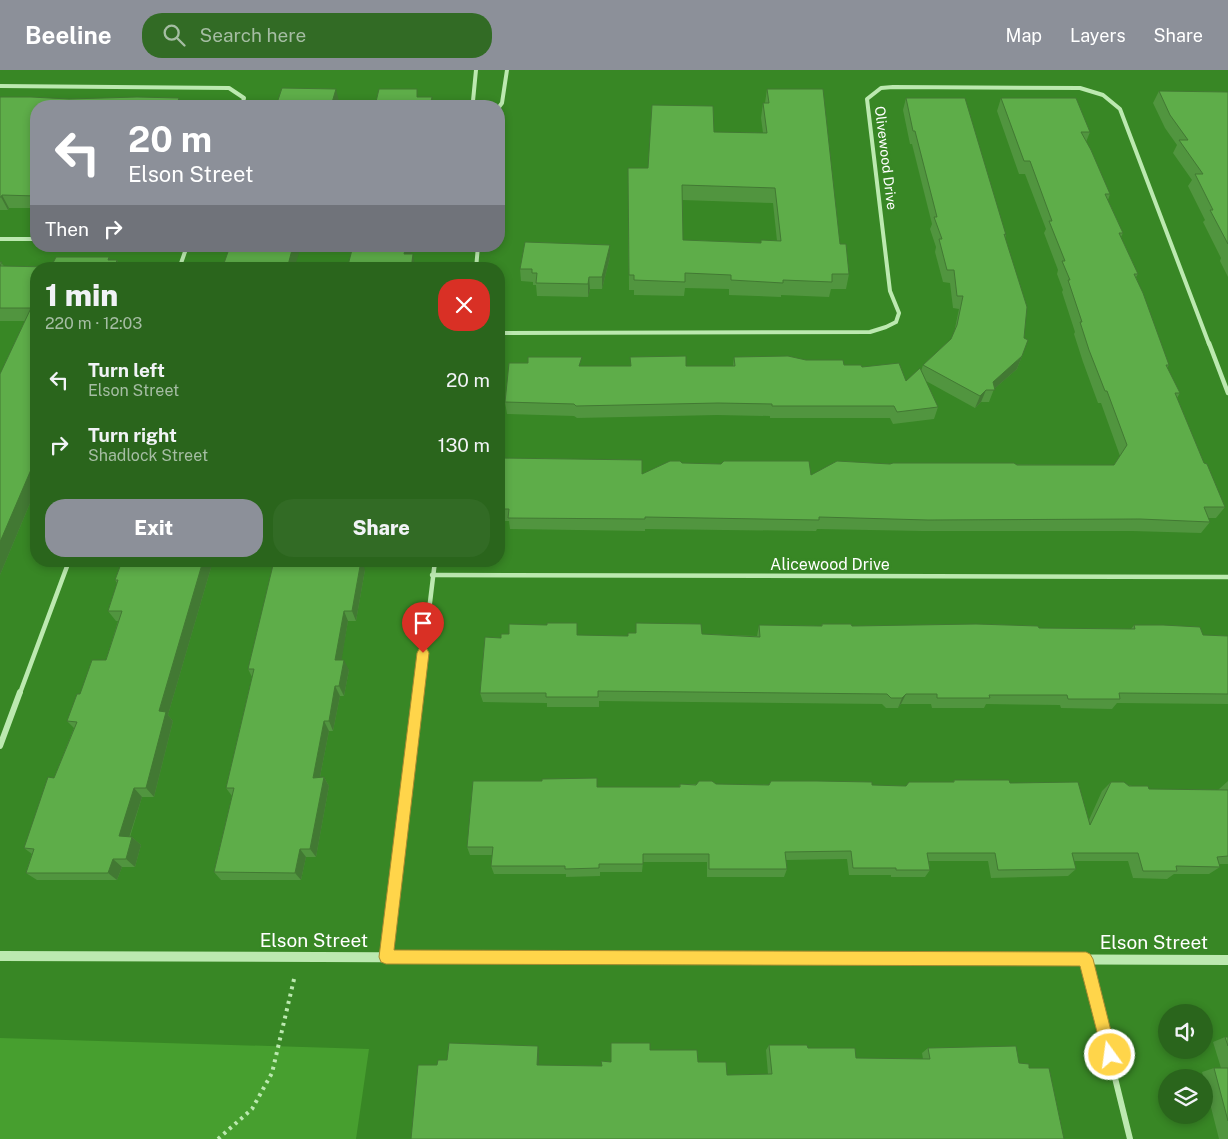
<!DOCTYPE html>
<meta charset="utf-8">
<style>
body{margin:0;font-family:"Public Sans",sans-serif;background:#326b25;color:#f1f3f6;height:100vh;display:flex;flex-direction:column;font-size:19px;white-space:nowrap}
*{box-sizing:border-box;margin:0}
p{font-size:16px;color:#a5bda3}
.icon{flex:none;width:28px;height:28px;fill:none;stroke:currentColor;stroke-width:2;stroke-linecap:round;stroke-linejoin:round}
.map{position:relative;flex:1;overflow:hidden}
.drawer{position:absolute;left:30px;top:192px;width:475px;height:305px;display:flex;flex-direction:column;background:#2a651c;border-radius:20px;box-shadow:0 2px 8px #0003}
.drawer>*{flex:none}
.guide{position:absolute;left:30px;top:30px;width:475px;height:152px;border-radius:20px;box-shadow:0 2px 8px #0003;background:#8c9099;color:#fff;overflow:hidden}
.fabs{position:absolute;left:1158px;top:934px;display:grid;gap:10px}
.fabs a{display:grid;place-items:center;width:55px;height:55px;border-radius:50%;background:#2a651c;box-shadow:0 2px 8px #0003;font-size:25px}
.pin{position:absolute;display:grid;place-items:center;width:42px;height:42px;color:#fff;margin:-51px -21px;border-radius:50% 50% 50% 0;rotate:-45deg;box-shadow:0 0 5px #0007}
.pin .icon{rotate:45deg}
.me{position:absolute;width:55px;margin:-28px;rotate:346deg;stroke-linejoin:round;filter:drop-shadow(0 0 4px #0008)}
.turn{display:flex;align-items:center;gap:18px;height:105px;padding:0 15px;font-size:22px}
.turn .icon{width:65px;height:65px;stroke-width:2.5}
.turn b{display:block;font-size:35px;line-height:42px}
.then{display:flex;align-items:center;height:48px;padding:0 15px;background:#0003;gap:10px;font-size:19px}
.round{display:grid;place-items:center;flex:none;width:52px;height:52px;border-radius:20px;background:#326b25}
.summary{display:flex;align-items:center;justify-content:space-between;height:85px;padding:0 15px}
h1{font-size:30px;font-weight:800;line-height:38px}
.action{display:flex;gap:10px;margin-top:auto;padding:10px 15px}
.action a{flex:1;height:58px;border-radius:20px;background:#8c9099;color:#fff;font-size:20px;font-weight:800;line-height:58px;text-align:center}
.action a+a{background:#326b25;color:#f1f3f6}
ul{padding:0;list-style:none}
li{display:flex;align-items:center;gap:15px;height:65px;padding:0 15px}
li div{flex:1}
li b{display:block;font-size:19px}
li em{font-style:normal}
header{display:flex;align-items:center;gap:30px;box-sizing:border-box;height:70px;padding:0 25px;background:#8c9099;color:#fff}
header strong{font-size:24px}
nav{display:flex;gap:28px;margin-inline-start:auto;font-size:18px}
.search{width:350px;height:45px;background:#326b25;display:flex;align-items:center;gap:12px;box-sizing:border-box;padding:0 18px;border-radius:20px;color:#a5bda3;font-size:19px}
.map>svg:first-child{display:block}
.green{fill:#479f2f}
.lines{fill:none;stroke-linecap:round;stroke-linejoin:round}
.path{stroke:#bce9b0;stroke-width:4;stroke-dasharray:3 4.5;stroke-linecap:butt}
.minor-far2{stroke:#bce9b0;stroke-width:4}
.minor-far1{stroke:#bce9b0;stroke-width:4.5}
.minor{stroke:#bce9b0;stroke-width:6}
.tertiary{fill:#bce9b0;fill-rule:evenodd}
.wall{fill:#51953f;fill-rule:evenodd}
.shaded-wall{fill:#427933}
.building{fill:#5ead49;stroke:#427933;fill-rule:evenodd}
.route{fill:#ffd54a;stroke:#a68a30}
.labels{text-anchor:middle;stroke-width:5;stroke-linejoin:round;paint-order:stroke}
.far-street-label{font-size:14px;fill:#fff;stroke:#388725}
.street-label{font-size:16px;fill:#fff;stroke:#388725}
.near-street-label{font-size:19px;fill:#fff;stroke:#388725}
</style>
<header>
<strong>Beeline</strong>
<div class="search"><svg class="icon" aria-label="search" viewBox="0 0 24 24"><circle cx="10" cy="10" r="6"/><path d="M15 15l6 6"/></svg>Search here</div>
<nav><a>Map</a><a>Layers</a><a>Share</a></nav>
</header>
<div class="map">
<svg width="1228" height="1069" viewBox="0 0 1228 1069">
<rect width="100%" height="100%" fill="#388725"/>
<path class="green" d="M 0,968 L 369,979 L 356,1069 L 0,1069 Z"/>
<g class="lines">
<path class="path" d="M 218,1069 L 252,1039 L 272,1003 L 295,905"/>
<g class="minor-far2">
<path d="M 476,0 L 473,31 L 478,36"/>
<path d="M 0,16 L 229,18 L 244,28 L 242,36"/>
<path d="M 499,37 L 502,33 L 507,0"/>
<path d="M 0,169 L 36,169"/>
<path d="M 179,199 L 187,176"/>
<path d="M 476,199 L 478,176"/>
<path d="M 499,263 L 870,262 L 886,257 L 896,252 L 899,243 L 890,221 L 867,29 L 881,18 L 893,17 L 1080,18 L 1103,25 L 1120,39 L 1209,274"/>
</g>
<g class="minor-far1">
<path d="M 1209,273 L 1228,323"/>
<path d="M 432,505 L 1228,507"/>
<path d="M 20,623 L 69,491"/>
<path d="M 419,623 L 435,491"/>
</g>
<g class="minor">
<path d="M 0,676 L 20,622"/>
<path d="M 386,887 L 419,622"/>
<path d="M 1086,890 L 1130,1069"/>
</g>
<path class="tertiary" d="M 0,881 L 1228,885 L 1228,895 L 0,891 Z"/>
</g>
<g class="wall">
<path d="M 767,19 L 840,174 L 849,204 L 846,219 L 831,219 L 829,227 L 781,225 L 781,227 L 729,225 L 729,219 L 685,218 L 684,226 L 634,225 L 634,220 L 629,220 L 628,98 L 648,98 L 714,62 L 763,63 L 761,48 L 763,33 L 765,33 ZM 682,130 L 773,133 L 777,171 L 760,173 L 683,170 Z"/>
<path d="M 1159,21 L 1228,22 L 1228,207 L 1220,191 L 1221,188 L 1203,152 L 1205,150 L 1188,116 L 1192,110 L 1173,83 L 1177,75 L 1165,58 L 1153,33 Z"/>
<path d="M 0,27 L 36,36 L 36,138 L 9,138 L 8,140 L 0,140 Z"/>
<path d="M 906,28 L 1006,165 L 1005,168 L 1022,286 L 1017,299 L 994,319 L 989,332 L 981,332 L 975,338 L 926,311 L 938,337 L 934,349 L 893,354 L 890,348 L 770,348 L 770,346 L 717,345 L 577,348 L 574,346 L 507,344 L 505,332 L 582,296 L 733,296 L 734,287 L 806,290 L 862,297 L 906,311 L 921,301 L 923,295 L 951,269 L 954,263 L 959,239 L 953,238 L 950,213 L 943,212 L 935,182 L 936,177 L 930,159 L 932,154 L 912,74 L 910,74 L 903,40 Z"/>
<path d="M 1001,28 L 1090,62 L 1086,72 L 1110,124 L 1108,130 L 1123,163 L 1121,167 L 1138,204 L 1136,207 L 1169,295 L 1167,298 L 1180,323 L 1177,328 L 1204,393 L 1225,437 L 1216,448 L 1208,448 L 1210,452 L 1201,463 L 1132,461 L 923,461 L 817,459 L 816,461 L 645,459 L 645,461 L 510,459 L 509,451 L 499,451 L 499,412 L 642,404 L 682,393 L 811,405 L 890,394 L 1114,395 L 1120,386 L 1101,333 L 1098,333 L 1083,292 L 1074,264 L 1075,262 L 1062,222 L 1063,220 L 1057,204 L 1058,200 L 1044,163 L 1046,159 L 1025,104 L 1019,104 L 997,41 Z"/>
<path d="M 109,187 L 110,190 L 117,190 L 121,199 L 36,199 L 36,419 L 0,505 L 0,304 L 25,251 L 0,251 L 0,192 L 4,196 L 51,197 Z"/>
<path d="M 610,187 L 602,219 L 590,219 L 588,227 L 537,226 L 536,215 L 533,215 L 533,212 L 521,211 L 520,199 Z"/>
<path d="M 122,491 L 213,491 L 168,645 L 173,651 L 154,727 L 142,727 L 130,767 L 132,767 L 141,775 L 135,797 L 122,797 L 117,810 L 37,810 L 26,803 L 32,784 L 24,778 L 54,708 L 74,658 L 67,651 L 80,624 L 106,590 L 118,551 L 116,551 L 108,541 L 117,513 L 115,510 Z"/>
<path d="M 272,495 L 365,500 L 356,551 L 348,551 L 341,590 L 349,600 L 344,626 L 340,626 L 333,661 L 329,661 L 320,707 L 324,707 L 329,716 L 316,787 L 306,787 L 301,810 L 221,810 L 214,802 L 232,726 L 226,718 L 252,607 L 248,599 L 273,498 Z"/>
<path d="M 822,554 L 852,556 L 1131,559 L 1134,555 L 1203,565 L 1228,566 L 1228,634 L 1117,633 L 1112,639 L 1061,638 L 1060,635 L 986,634 L 984,638 L 932,638 L 931,634 L 901,634 L 898,638 L 886,638 L 882,634 L 599,631 L 599,637 L 547,637 L 547,633 L 483,632 L 480,623 L 501,568 L 578,566 L 628,566 L 702,564 L 757,566 L 759,555 L 821,556 Z"/>
<path d="M 954,710 L 1010,713 L 1089,750 L 1102,721 L 1111,712 L 1149,719 L 1218,720 L 1228,711 L 1228,794 L 1219,794 L 1220,797 L 1209,804 L 1174,804 L 1167,809 L 1133,808 L 1128,791 L 1074,791 L 1076,799 L 1068,806 L 991,808 L 988,791 L 929,791 L 930,800 L 925,807 L 891,807 L 891,805 L 849,805 L 847,789 L 786,790 L 787,799 L 784,807 L 707,807 L 707,792 L 643,792 L 642,802 L 600,802 L 600,806 L 566,807 L 566,804 L 494,804 L 491,796 L 492,785 L 470,785 L 467,777 L 679,717 L 680,714 L 906,716 L 953,712 Z"/>
<path d="M 1225,967 L 1228,967 L 1228,1069 L 1219,1069 L 1202,1002 L 1214,998 L 1221,998 L 1213,972 Z"/>
<path d="M 769,975 L 808,978 L 856,988 L 923,989 L 922,983 L 928,978 L 1019,993 L 1029,998 L 1064,1069 L 437,995 L 447,990 L 539,981 L 539,995 L 602,996 L 611,992 L 650,980 L 698,992 L 727,1005 L 768,1004 L 766,980 Z"/>
</g>
<g class="shaded-wall">
<path d="M 336,19 L 339,31 L 337,36 L 331,36 Z"/>
<path d="M 432,27 L 433,36 L 430,36 Z"/>
<path d="M 179,28 L 182,36 L 176,36 Z"/>
<path d="M 2,125 L 9,138 L 8,140 L 1,127 Z"/>
<path d="M 610,175 L 610,187 L 602,219 L 602,207 Z"/>
<path d="M 293,176 L 297,176 L 299,183 L 294,199 L 287,199 Z"/>
<path d="M 406,176 L 413,176 L 407,196 L 404,184 Z"/>
<path d="M 413,184 L 415,196 L 415,199 L 411,199 Z"/>
<path d="M 109,187 L 114,198 L 117,190 L 121,199 L 112,199 L 108,190 Z"/>
<path d="M 589,207 L 590,219 L 588,227 L 588,214 Z"/>
<path d="M 1022,286 L 1017,299 L 993,320 L 993,312 Z"/>
<path d="M 986,320 L 981,332 L 975,338 L 980,326 Z"/>
<path d="M 36,388 L 36,419 L 0,505 L 0,472 Z"/>
<path d="M 203,491 L 213,491 L 168,645 L 173,651 L 154,727 L 146,718 L 159,641 Z"/>
<path d="M 361,491 L 362,491 L 365,500 L 356,551 L 352,541 Z"/>
<path d="M 344,541 L 348,551 L 340,600 L 335,590 Z"/>
<path d="M 344,590 L 349,600 L 344,626 L 339,616 Z"/>
<path d="M 335,616 L 340,626 L 333,661 L 329,651 Z"/>
<path d="M 906,624 L 901,634 L 898,638 L 902,628 Z"/>
<path d="M 324,651 L 329,661 L 318,717 L 313,708 Z"/>
<path d="M 324,707 L 329,716 L 316,787 L 310,779 Z"/>
<path d="M 134,718 L 142,727 L 127,774 L 119,766 Z"/>
<path d="M 132,767 L 141,775 L 135,797 L 126,789 Z"/>
<path d="M 300,779 L 306,787 L 301,810 L 295,803 Z"/>
<path d="M 113,789 L 122,797 L 117,810 L 108,803 Z"/>
<path d="M 538,976 L 539,981 L 539,999 L 537,995 Z"/>
</g>
<g class="building">
<path d="M 282,18 L 336,19 L 331,36 L 276,36 Z"/>
<path d="M 379,19 L 417,19 L 417,27 L 432,27 L 430,36 L 375,36 Z"/>
<path d="M 767,19 L 823,19 L 840,174 L 846,174 L 849,204 L 832,204 L 832,212 L 783,210 L 783,213 L 731,210 L 731,205 L 685,203 L 685,212 L 634,210 L 634,205 L 629,205 L 628,98 L 648,98 L 652,35 L 713,36 L 714,62 L 767,63 L 763,33 L 769,33 ZM 682,115 L 775,118 L 781,171 L 761,170 L 761,173 L 683,170 Z"/>
<path d="M 1159,21 L 1228,22 L 1228,174 L 1210,140 L 1213,140 L 1195,104 L 1203,104 L 1179,70 L 1188,70 L 1170,45 Z"/>
<path d="M 0,27 L 31,27 L 69,29 L 137,27 L 179,28 L 176,36 L 190,36 L 36,36 L 36,126 L 2,125 L 1,127 L 0,127 Z"/>
<path d="M 906,28 L 965,28 L 1006,165 L 1004,164 L 1027,237 L 1024,268 L 1028,270 L 1022,286 L 993,312 L 995,320 L 986,320 L 980,326 L 923,295 L 951,269 L 957,255 L 963,226 L 957,226 L 954,200 L 947,200 L 939,169 L 942,169 L 934,147 L 937,147 L 915,61 L 913,61 Z"/>
<path d="M 1001,28 L 1076,28 L 1090,62 L 1081,62 L 1091,80 L 1110,124 L 1105,124 L 1123,163 L 1119,163 L 1138,204 L 1134,204 L 1143,223 L 1169,295 L 1166,295 L 1180,323 L 1175,323 L 1204,393 L 1207,394 L 1225,437 L 1204,437 L 1210,452 L 1140,449 L 928,450 L 819,447 L 819,450 L 645,447 L 645,449 L 508,448 L 509,439 L 499,439 L 499,412 L 500,388 L 642,390 L 642,404 L 670,391 L 680,391 L 682,393 L 721,394 L 724,391 L 809,391 L 811,405 L 837,391 L 890,394 L 893,393 L 1014,393 L 1017,395 L 1114,395 L 1127,375 L 1107,321 L 1105,321 L 1089,280 L 1080,252 L 1082,252 L 1068,210 L 1070,210 L 1062,191 L 1065,191 L 1049,151 L 1052,151 L 1030,91 L 1024,91 Z"/>
<path d="M 525,172 L 610,175 L 602,207 L 589,207 L 588,214 L 536,213 L 537,203 L 532,203 L 532,199 L 520,199 Z"/>
<path d="M 230,176 L 293,176 L 287,199 L 222,199 Z"/>
<path d="M 353,176 L 406,176 L 404,184 L 413,184 L 411,199 L 347,199 Z"/>
<path d="M 56,187 L 109,187 L 108,190 L 117,190 L 114,199 L 36,199 L 36,388 L 0,472 L 0,304 L 31,238 L 0,238 L 0,192 L 2,192 L 0,196 L 51,197 Z"/>
<path d="M 686,286 L 686,296 L 735,296 L 734,287 L 788,286 L 806,290 L 843,290 L 844,295 L 861,295 L 862,297 L 899,293 L 906,311 L 920,298 L 938,337 L 897,342 L 894,336 L 772,336 L 772,334 L 718,333 L 576,336 L 574,334 L 505,332 L 509,293 L 528,293 L 528,287 L 582,287 L 579,296 L 631,296 L 630,287 Z"/>
<path d="M 122,491 L 203,491 L 159,641 L 166,642 L 146,718 L 134,718 L 119,766 L 132,767 L 126,789 L 113,789 L 108,803 L 26,803 L 34,779 L 24,778 L 48,707 L 54,708 L 77,652 L 67,651 L 77,624 L 80,624 L 92,590 L 106,590 L 122,541 L 108,541 L 118,510 L 115,510 Z"/>
<path d="M 273,491 L 361,491 L 352,541 L 344,541 L 335,590 L 344,590 L 339,616 L 335,616 L 329,651 L 324,651 L 313,708 L 324,707 L 310,779 L 300,779 L 295,803 L 214,802 L 234,718 L 226,718 L 254,599 L 248,599 L 273,495 L 272,495 Z"/>
<path d="M 547,553 L 577,553 L 577,565 L 628,566 L 628,563 L 636,563 L 636,553 L 701,554 L 702,564 L 760,567 L 759,555 L 822,556 L 822,554 L 851,554 L 852,556 L 976,554 L 1038,556 L 1039,558 L 1135,559 L 1134,555 L 1163,555 L 1200,557 L 1203,565 L 1228,566 L 1228,624 L 1119,623 L 1120,629 L 1068,629 L 1067,625 L 989,625 L 990,628 L 937,628 L 937,624 L 906,624 L 902,628 L 891,628 L 887,624 L 598,621 L 598,627 L 546,627 L 546,623 L 480,623 L 485,567 L 501,568 L 501,564 L 509,564 L 509,554 L 547,555 Z"/>
<path d="M 597,708 L 597,717 L 680,717 L 680,714 L 696,715 L 699,711 L 712,711 L 716,714 L 769,715 L 771,711 L 817,711 L 872,712 L 872,715 L 906,716 L 909,712 L 954,712 L 954,710 L 1009,710 L 1010,713 L 1078,712 L 1090,755 L 1111,712 L 1124,712 L 1129,716 L 1148,716 L 1149,719 L 1228,720 L 1228,786 L 1217,787 L 1220,797 L 1176,796 L 1177,801 L 1143,801 L 1138,783 L 1072,783 L 1076,799 L 998,800 L 995,783 L 927,783 L 930,800 L 896,800 L 896,798 L 853,798 L 851,781 L 785,782 L 787,799 L 709,799 L 709,784 L 643,784 L 643,794 L 599,794 L 599,798 L 565,799 L 565,796 L 491,796 L 493,777 L 467,777 L 473,711 L 542,711 L 542,709 Z"/>
<path d="M 1225,967 L 1228,967 L 1228,976 Z"/>
<path d="M 449,973 L 538,976 L 537,995 L 602,996 L 601,991 L 611,992 L 611,973 L 650,973 L 650,980 L 697,980 L 698,992 L 726,992 L 727,1005 L 772,1004 L 769,975 L 807,975 L 808,978 L 855,978 L 856,988 L 930,989 L 928,978 L 1016,976 L 1019,993 L 1029,994 L 1029,998 L 1049,998 L 1064,1069 L 411,1069 L 418,995 L 437,995 L 438,990 L 447,990 Z"/>
<path d="M 1214,998 L 1228,998 L 1228,1051 Z"/>
</g>
<path class="route" d="M 423,578 L 427,579 L 429,583 L 394,880 L 1086,882 L 1090,884 L 1093,889 L 1117,985 L 1115,990 L 1110,993 L 1105,990 L 1103,985 L 1080,896 L 386,894 L 381,892 L 379,887 L 417,583 L 419,579 Z"/>
<g class="labels">
<g class="far-street-label">
<text transform="translate(886 88) rotate(83)" y="5">Olivewood Drive</text>
</g>
<g class="street-label">
<text x="830" y="500">Alicewood Drive</text>
</g>
<g class="near-street-label">
<text x="314" y="877">Elson Street</text>
<text x="1154" y="879">Elson Street</text>
</g>
</g>
</svg>
<div class="fabs">
<a><svg class="icon" aria-label="sound" viewBox="0 0 24 24"><path d="M4 9h4l5-4v14l-5-4H4zM17 9q2 3 0 6"/></svg></a>
<a><svg class="icon" aria-label="layers" viewBox="0 0 24 24"><path d="M12 4l9 5-9 5-9-5zM3 14l9 5 9-5"/></svg></a>
</div>
<div class="pin" style="left:423px;top:583px;background:#d93025"><svg class="icon" aria-label="arrive" viewBox="0 0 24 24"><path d="M6 21V4h12l-3 4 3 4H6"/></svg></div>
<svg class="me" style="left:1110px;top:985px" viewBox="-20 -20 40 40"><circle r="17" fill="#ffd54a" stroke="#fff" stroke-width="3"/><path d="M0-11L8 9 0 5-8 9z" fill="#fff"/></svg>
<div class="guide">
<div class="turn"><svg class="icon" aria-label="left" viewBox="0 0 24 24"><path d="M17 20v-9H6M10 6l-5 5 5 5"/></svg><div><b>20 m</b>Elson Street</div></div>
<div class="then">Then<svg class="icon" aria-label="right" viewBox="0 0 24 24"><path d="M7 20v-9h11M14 6l5 5-5 5"/></svg></div>
</div>
<section class="drawer">
<div class="summary"><div><h1>1 min</h1><p>220 m · 12:03</p></div><a class="round" style="background:#d93025;color:#fff"><svg class="icon" aria-label="close" viewBox="0 0 24 24"><path d="M6 6l12 12M18 6L6 18"/></svg></a></div>
<ul>
<li><svg class="icon" aria-label="left" viewBox="0 0 24 24"><path d="M17 20v-9H6M10 6l-5 5 5 5"/></svg><div><b>Turn left</b><p>Elson Street</p></div><em>20 m</em></li>
<li><svg class="icon" aria-label="right" viewBox="0 0 24 24"><path d="M7 20v-9h11M14 6l5 5-5 5"/></svg><div><b>Turn right</b><p>Shadlock Street</p></div><em>130 m</em></li>
</ul>
<div class="action"><a>Exit</a><a>Share</a></div>
</section>
</div>
